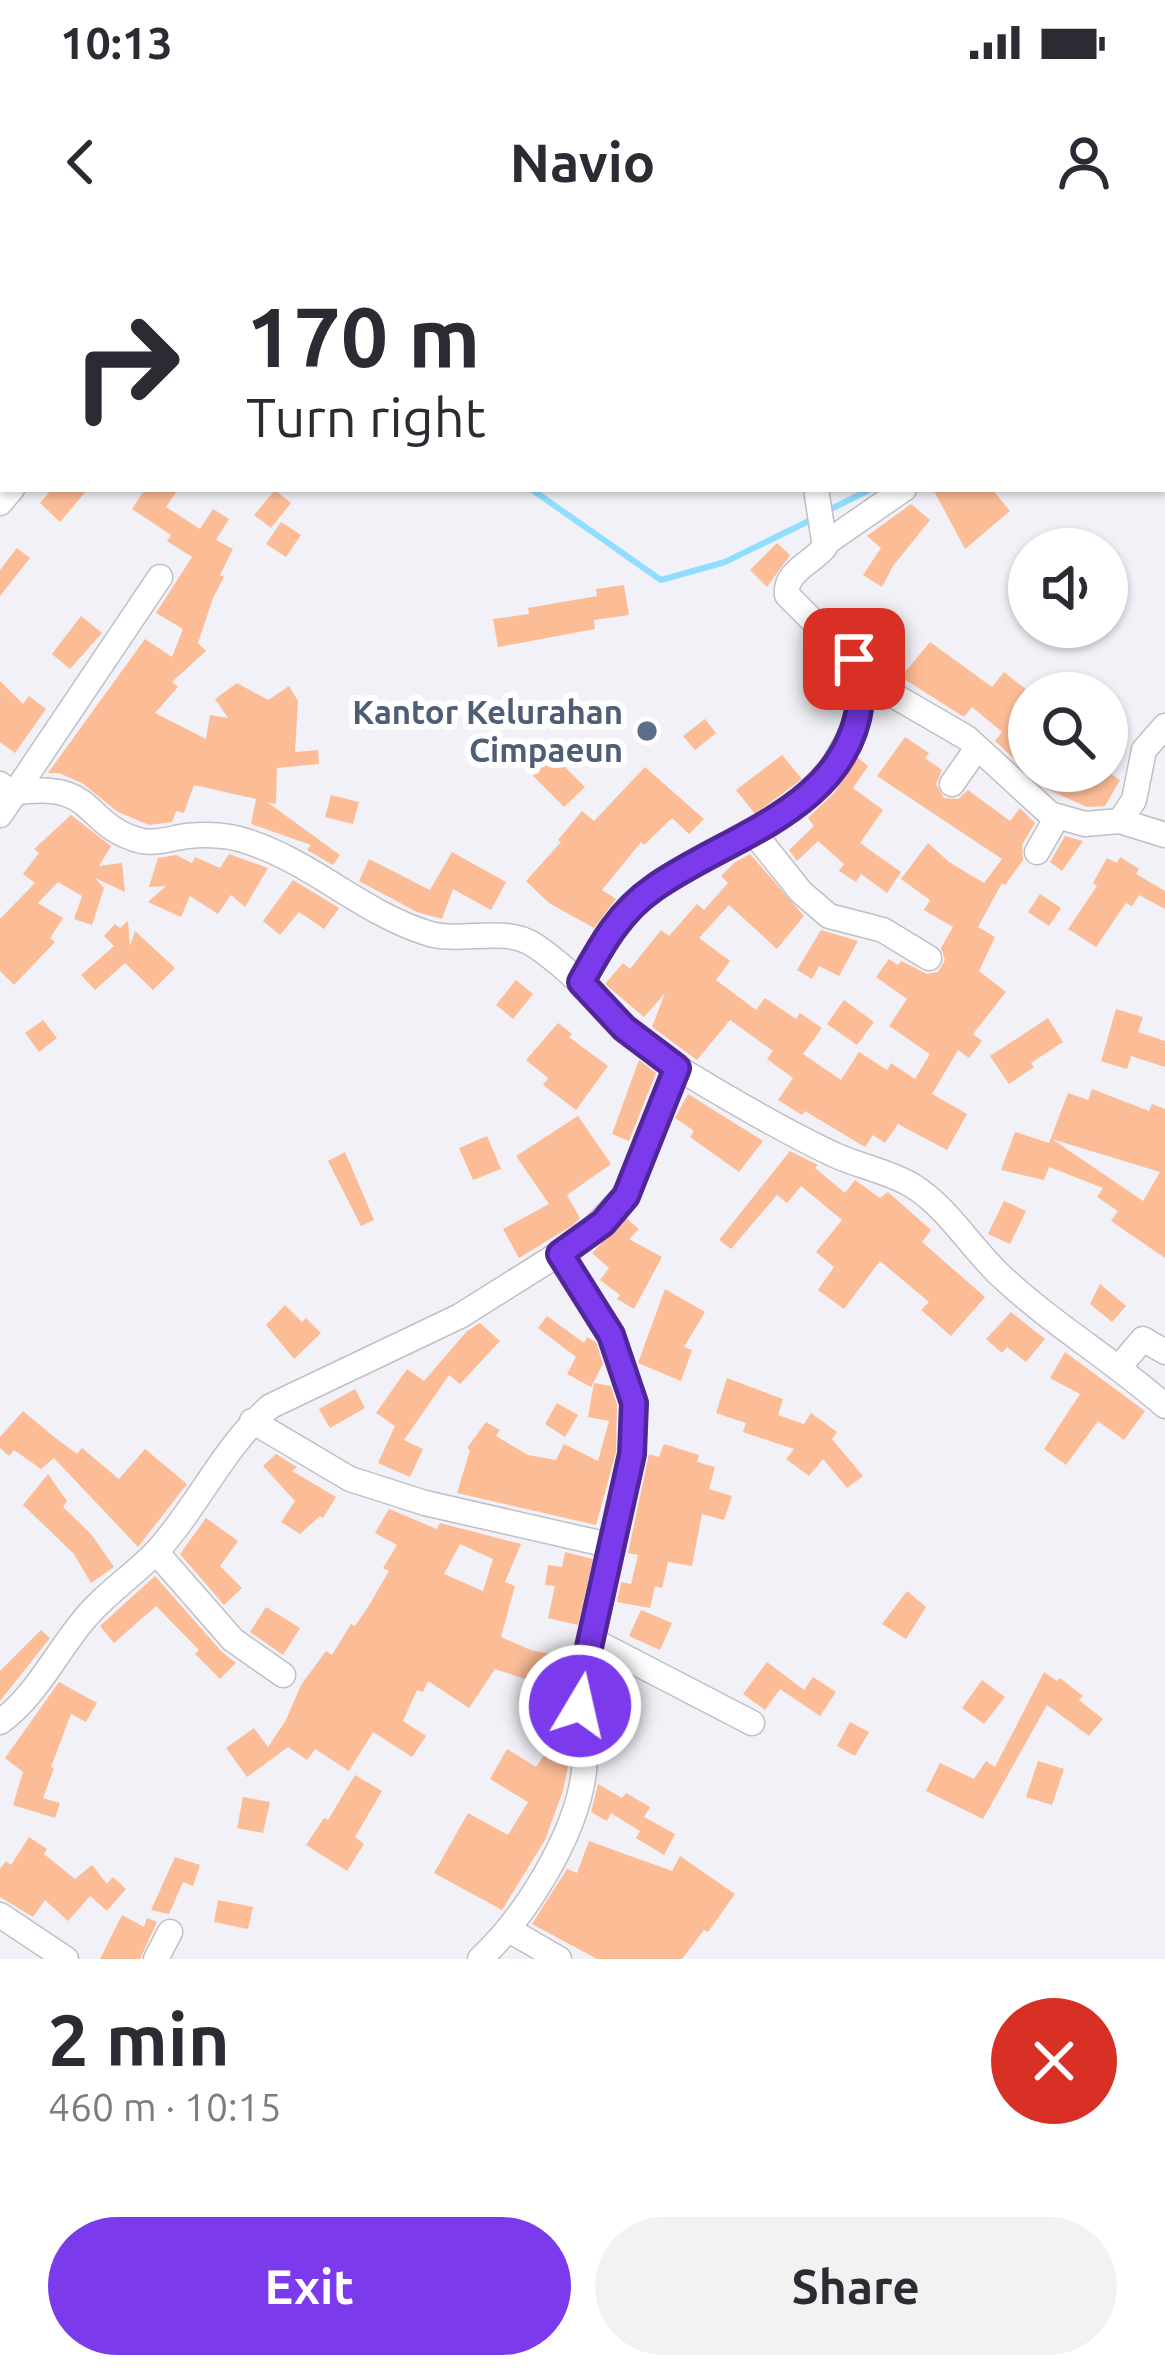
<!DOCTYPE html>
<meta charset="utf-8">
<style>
body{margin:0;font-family:Ubuntu,sans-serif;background:#f2f2f3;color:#2b2b33;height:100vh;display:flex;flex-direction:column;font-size:45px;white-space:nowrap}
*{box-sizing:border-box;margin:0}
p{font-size:39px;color:#7c7c81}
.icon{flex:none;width:66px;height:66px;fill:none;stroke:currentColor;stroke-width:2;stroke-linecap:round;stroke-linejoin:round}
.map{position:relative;height:1719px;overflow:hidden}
.sheet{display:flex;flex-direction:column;background:#fff;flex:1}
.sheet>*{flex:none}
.hud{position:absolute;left:0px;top:0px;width:1167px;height:252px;box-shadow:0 3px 9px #0004;background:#fff;color:#2b2b33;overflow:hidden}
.fabs{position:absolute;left:1008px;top:288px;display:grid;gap:24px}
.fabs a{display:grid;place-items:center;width:120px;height:120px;border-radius:50%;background:#fff;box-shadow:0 3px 9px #0004;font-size:60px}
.pin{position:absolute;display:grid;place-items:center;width:102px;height:102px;color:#fff;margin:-51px;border-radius:24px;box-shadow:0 6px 18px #0006}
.me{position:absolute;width:132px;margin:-66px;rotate:9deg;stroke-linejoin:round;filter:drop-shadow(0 0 9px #0008)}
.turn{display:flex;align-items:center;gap:42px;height:252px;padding:0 48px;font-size:54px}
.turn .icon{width:156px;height:156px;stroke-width:2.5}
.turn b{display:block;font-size:84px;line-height:102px}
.round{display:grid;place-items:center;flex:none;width:126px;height:126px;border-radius:63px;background:#f2f2f3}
.head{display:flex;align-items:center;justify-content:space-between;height:204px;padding:0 48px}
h1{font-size:72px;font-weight:700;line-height:90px}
.cta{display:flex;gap:24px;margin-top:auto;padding:24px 48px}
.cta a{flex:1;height:138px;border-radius:72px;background:#7c3aed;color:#fff;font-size:48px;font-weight:700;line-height:138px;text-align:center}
.cta a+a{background:#f2f2f3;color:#2b2b33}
.status{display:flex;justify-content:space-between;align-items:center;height:84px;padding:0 60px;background:#fff;direction:ltr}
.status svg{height:33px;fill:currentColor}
header{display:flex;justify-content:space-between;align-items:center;height:156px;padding:0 48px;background:#fff;font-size:54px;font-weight:700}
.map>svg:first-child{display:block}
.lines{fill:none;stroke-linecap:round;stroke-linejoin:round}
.stream{stroke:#90deff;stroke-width:6}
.building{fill:#fcbd96;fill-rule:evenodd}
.minor-casing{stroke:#c0bfc5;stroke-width:27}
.major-casing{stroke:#b47583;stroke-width:33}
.minor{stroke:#fff;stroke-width:24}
.major{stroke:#fac1cc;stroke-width:30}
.route-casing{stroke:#51269a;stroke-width:30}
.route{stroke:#7c3aed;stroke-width:21}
.service-dot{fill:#5c6f8a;stroke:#fff;stroke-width:4.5}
.labels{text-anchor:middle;stroke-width:12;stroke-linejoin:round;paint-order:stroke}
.service-label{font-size:33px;font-weight:bold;fill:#4e5e75;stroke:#fff;text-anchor:end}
</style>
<div class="status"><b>10:13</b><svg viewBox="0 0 49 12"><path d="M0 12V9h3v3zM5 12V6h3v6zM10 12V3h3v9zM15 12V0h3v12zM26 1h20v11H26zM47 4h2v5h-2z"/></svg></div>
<header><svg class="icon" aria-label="back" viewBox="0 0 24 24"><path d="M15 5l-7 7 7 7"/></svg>Navio<svg class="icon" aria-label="person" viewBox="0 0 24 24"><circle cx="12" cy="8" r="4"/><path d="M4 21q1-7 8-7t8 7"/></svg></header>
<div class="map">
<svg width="1165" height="1719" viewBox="0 0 1165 1719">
<rect width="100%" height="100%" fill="#f1f1f7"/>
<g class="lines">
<g class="stream">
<path d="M 133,0 L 138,3"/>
<path d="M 78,3 L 100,0"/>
<path d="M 0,13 L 3,13"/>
<path d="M 1164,20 L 1165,20"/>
<path d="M 531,249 L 661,340 L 725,322 L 815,278"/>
<path d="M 827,271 L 871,249"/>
</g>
</g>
<g class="building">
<path d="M 52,249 L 88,249 L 60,282 L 40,263 Z"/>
<path d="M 145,249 L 178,249 L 166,267 L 200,289 L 213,269 L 229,279 L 216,300 L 233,309 L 220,335 L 224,337 L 213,358 L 198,403 L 206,411 L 172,442 L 178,447 L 155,473 L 206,499 L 210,475 L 228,478 L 215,459 L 237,443 L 268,460 L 289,446 L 298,461 L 295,512 L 318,510 L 319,524 L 277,528 L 276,564 L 267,562 L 340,615 L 333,625 L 307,610 L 311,605 L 251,584 L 256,559 L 194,545 L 184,573 L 176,571 L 172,582 L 149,585 L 118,572 L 82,543 L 59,533 L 48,533 L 145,399 L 172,417 L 183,389 L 156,373 L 192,317 L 167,301 L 171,295 L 132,269 Z"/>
<path d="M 933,249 L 992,249 L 1010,271 L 965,309 Z"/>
<path d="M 275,250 L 291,263 L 271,288 L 254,275 Z"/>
<path d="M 911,264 L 930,280 L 893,326 L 882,347 L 863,335 L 881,308 L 867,296 Z"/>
<path d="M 281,282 L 301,295 L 286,317 L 266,304 Z"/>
<path d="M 777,303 L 790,315 L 767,347 L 750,330 Z"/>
<path d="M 17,308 L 30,318 L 0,356 L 0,330 Z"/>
<path d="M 624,345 L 629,375 L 594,380 L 595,389 L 498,407 L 493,379 L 529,374 L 528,368 L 597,356 L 596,349 Z"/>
<path d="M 81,376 L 102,393 L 70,429 L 52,414 Z"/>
<path d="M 930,402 L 992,447 L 1004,432 L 1029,452 L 1029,531 L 1106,531 L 1120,540 L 1105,566 L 1087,567 L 1047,549 L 995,501 L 1002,492 L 972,467 L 964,477 L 901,437 Z"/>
<path d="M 0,441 L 23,464 L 29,456 L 46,469 L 15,513 L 0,502 Z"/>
<path d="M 705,479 L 716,493 L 695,510 L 683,496 Z"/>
<path d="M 905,497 L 929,513 L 925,518 L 942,530 L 936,544 L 944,558 L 958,559 L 968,550 L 1010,581 L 1020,568 L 1035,583 L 1022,605 L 1023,620 L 1005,645 L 1002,643 L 978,687 L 995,697 L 979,731 L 1006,752 L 973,794 L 982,801 L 969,818 L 958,810 L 932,854 L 967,874 L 947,910 L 898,884 L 885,903 L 873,895 L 865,907 L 805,871 L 802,875 L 778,860 L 793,838 L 767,819 L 773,811 L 730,780 L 697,820 L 652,787 L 665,753 L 644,777 L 605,744 L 623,723 L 630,729 L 661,690 L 669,696 L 697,664 L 704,670 L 728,643 L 721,636 L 735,622 L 750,614 L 804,676 L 777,709 L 729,665 L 699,698 L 730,721 L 716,740 L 756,770 L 765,758 L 796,779 L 800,773 L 822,788 L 803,814 L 841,840 L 859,812 L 887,830 L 891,823 L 915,839 L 930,814 L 889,786 L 907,759 L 876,737 L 889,719 L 898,725 L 901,721 L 927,734 L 938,732 L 945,720 L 941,708 L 953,687 L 924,670 L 930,660 L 901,639 L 928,603 L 949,622 L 984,643 L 1002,619 L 877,536 Z"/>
<path d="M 553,515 L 585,547 L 564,567 L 533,536 Z"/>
<path d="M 782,515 L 802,539 L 755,574 L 736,550 Z"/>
<path d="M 857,517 L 868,526 L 853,548 L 883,570 L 860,603 L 901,632 L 887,653 L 861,634 L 856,642 L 839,631 L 844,624 L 818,601 L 797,621 L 789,610 L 814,586 L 808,578 L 834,553 Z"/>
<path d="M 645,527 L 704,579 L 689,594 L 672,578 L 644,605 L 641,602 L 602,650 L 616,659 L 594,688 L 549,663 L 526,641 L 561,602 L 558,600 L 582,571 L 594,581 Z"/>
<path d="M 331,555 L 359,562 L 353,584 L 325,577 Z"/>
<path d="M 71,575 L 111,606 L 99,626 L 122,623 L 125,652 L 95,638 L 104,648 L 92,685 L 74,679 L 82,656 L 58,642 L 38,663 L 63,678 L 50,698 L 55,702 L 14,745 L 0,731 L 0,679 L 35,643 L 23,634 L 39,613 L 34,609 Z"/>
<path d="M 1065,596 L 1083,601 L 1062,631 L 1050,622 Z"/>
<path d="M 452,612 L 506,642 L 491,670 L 453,649 L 442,679 L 417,672 L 359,641 L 369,619 L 430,650 Z"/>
<path d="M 229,614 L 268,628 L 245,667 L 231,655 L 218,674 L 190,656 L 181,677 L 148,662 L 166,646 L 149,647 L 158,618 L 176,615 L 192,623 L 195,617 L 220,628 Z"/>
<path d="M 1120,617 L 1139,629 L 1136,634 L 1165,651 L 1165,669 L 1139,655 L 1132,666 L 1126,663 L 1096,707 L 1068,689 L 1097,646 L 1093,643 L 1107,618 L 1117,623 Z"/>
<path d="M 293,640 L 339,668 L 324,689 L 299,672 L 280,695 L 263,681 Z"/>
<path d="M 1040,654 L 1061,668 L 1049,686 L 1028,672 Z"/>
<path d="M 128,681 L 130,706 L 135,691 L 175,728 L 153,750 L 125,723 L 95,750 L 81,735 L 114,706 L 104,696 L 115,684 L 120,688 Z"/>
<path d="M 821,690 L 858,701 L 839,736 L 819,726 L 812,739 L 797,730 Z"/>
<path d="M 516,740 L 533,754 L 513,779 L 496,765 Z"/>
<path d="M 844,760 L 874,782 L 857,805 L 827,784 Z"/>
<path d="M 1116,769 L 1143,777 L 1138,792 L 1165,801 L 1165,827 L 1131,816 L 1127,829 L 1101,821 Z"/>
<path d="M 1048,778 L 1063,802 L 1031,823 L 1034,827 L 1009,844 L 990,816 Z"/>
<path d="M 43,780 L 57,798 L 39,812 L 25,793 Z"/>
<path d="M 558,783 L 572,794 L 569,797 L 608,826 L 576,870 L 543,845 L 548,838 L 526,820 Z"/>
<path d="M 639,820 L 656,833 L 629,901 L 612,894 Z"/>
<path d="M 1092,849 L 1149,871 L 1152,864 L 1165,869 L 1165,1018 L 1111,981 L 1118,971 L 1097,957 L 1103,948 L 1049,927 L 1044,940 L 1001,930 L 1015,892 L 1049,903 L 1068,853 L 1088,860 ZM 1052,899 L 1160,932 L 1143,961 Z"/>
<path d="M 688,854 L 763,901 L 739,932 L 690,897 L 694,891 L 675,878 Z"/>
<path d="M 578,876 L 611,924 L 567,955 L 580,978 L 573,985 L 519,1018 L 503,989 L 549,964 L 516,916 Z"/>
<path d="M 487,896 L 501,929 L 473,940 L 459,908 Z"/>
<path d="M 790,911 L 818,925 L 815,928 L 845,953 L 855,940 L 880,958 L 888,952 L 931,990 L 922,1002 L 985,1057 L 951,1096 L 921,1070 L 929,1062 L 880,1021 L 844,1069 L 818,1050 L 834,1027 L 816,1012 L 842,980 L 801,946 L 787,963 L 777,955 L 731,1009 L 719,1000 Z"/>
<path d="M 345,912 L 374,980 L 361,986 L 328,921 Z"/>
<path d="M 1004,961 L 1026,971 L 1010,1004 L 988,994 Z"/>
<path d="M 626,978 L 639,989 L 629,999 L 662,1017 L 634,1069 L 617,1059 L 620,1055 L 600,1040 L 609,1028 L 592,1013 Z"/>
<path d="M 1100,1044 L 1126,1066 L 1112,1082 L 1090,1064 Z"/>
<path d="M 665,1049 L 705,1072 L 684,1107 L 692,1110 L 681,1141 L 638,1123 Z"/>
<path d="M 285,1065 L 302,1082 L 306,1078 L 321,1093 L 294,1119 L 266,1085 Z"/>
<path d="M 1011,1072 L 1045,1099 L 1026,1122 L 1007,1107 L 1002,1113 L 986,1099 Z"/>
<path d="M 547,1076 L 584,1103 L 587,1097 L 596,1102 L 603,1124 L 591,1147 L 567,1134 L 576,1117 L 538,1088 Z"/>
<path d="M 480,1083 L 500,1101 L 460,1144 L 449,1135 L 404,1200 L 423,1209 L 410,1237 L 378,1223 L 395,1186 L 376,1173 L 407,1129 L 424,1141 L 467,1091 Z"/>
<path d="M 1065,1112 L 1145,1171 L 1124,1200 L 1098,1181 L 1066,1225 L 1044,1209 L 1080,1154 L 1050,1138 Z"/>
<path d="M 727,1138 L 783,1159 L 778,1175 L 804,1184 L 811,1173 L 837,1192 L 832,1199 L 863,1236 L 847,1248 L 823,1219 L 809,1236 L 786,1219 L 794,1209 L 743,1192 L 746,1183 L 716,1173 Z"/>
<path d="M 594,1143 L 611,1146 L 617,1165 L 616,1212 L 596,1285 L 457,1253 L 470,1210 L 467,1208 L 486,1182 L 500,1190 L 496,1196 L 528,1215 L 556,1220 L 564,1204 L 598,1221 L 609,1181 L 588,1177 Z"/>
<path d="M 355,1149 L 365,1168 L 330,1188 L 319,1169 Z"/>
<path d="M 557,1163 L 578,1175 L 565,1197 L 545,1184 Z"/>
<path d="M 23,1171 L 53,1196 L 77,1214 L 82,1208 L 119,1239 L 145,1209 L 187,1244 L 138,1307 L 54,1218 L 41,1229 L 14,1210 L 9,1216 L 0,1208 L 0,1197 Z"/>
<path d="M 664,1204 L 699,1215 L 697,1222 L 715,1227 L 709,1249 L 732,1256 L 724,1280 L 702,1274 L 692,1326 L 668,1322 L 662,1348 L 655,1346 L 650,1368 L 617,1362 L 621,1342 L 631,1344 L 638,1315 L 628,1313 L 649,1214 L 659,1217 Z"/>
<path d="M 276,1214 L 297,1227 L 292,1231 L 336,1257 L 323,1278 L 320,1276 L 300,1294 L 281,1282 L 295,1261 L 263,1226 Z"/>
<path d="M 48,1234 L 67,1261 L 63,1267 L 91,1294 L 114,1327 L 91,1343 L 74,1314 L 23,1265 Z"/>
<path d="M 389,1269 L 437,1289 L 440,1283 L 521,1304 L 505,1342 L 515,1346 L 501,1397 L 531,1410 L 570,1418 L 565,1456 L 566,1492 L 561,1501 L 538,1489 L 555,1457 L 532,1453 L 534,1442 L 495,1429 L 469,1468 L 428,1441 L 423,1452 L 417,1450 L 403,1481 L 426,1496 L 412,1517 L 373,1492 L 349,1531 L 315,1509 L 307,1520 L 288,1507 L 247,1537 L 226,1508 L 254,1488 L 268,1507 L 286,1480 L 301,1445 L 326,1411 L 332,1415 L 351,1384 L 355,1386 L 368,1367 L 389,1331 L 383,1328 L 397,1305 L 375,1293 ZM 460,1304 L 493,1319 L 483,1351 L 444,1334 Z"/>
<path d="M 206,1278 L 238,1301 L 220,1326 L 242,1348 L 224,1365 L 180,1314 Z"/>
<path d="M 565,1312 L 593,1319 L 578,1385 L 548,1378 L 555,1346 L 545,1345 L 548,1325 L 562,1327 Z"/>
<path d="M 155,1336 L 221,1411 L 236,1423 L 220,1439 L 195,1414 L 199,1410 L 156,1366 L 114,1403 L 100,1386 Z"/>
<path d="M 907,1351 L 926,1367 L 906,1399 L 882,1384 Z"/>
<path d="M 266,1367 L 300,1388 L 283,1415 L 250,1392 Z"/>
<path d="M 641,1370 L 672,1383 L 660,1410 L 629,1396 Z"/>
<path d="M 41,1390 L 50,1398 L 0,1461 L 0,1431 Z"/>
<path d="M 767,1422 L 804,1450 L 813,1437 L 836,1452 L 820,1476 L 780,1449 L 765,1470 L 743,1454 Z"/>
<path d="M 1044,1432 L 1057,1441 L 1060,1438 L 1083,1456 L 1079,1460 L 1103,1479 L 1089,1496 L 1047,1465 L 983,1579 L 926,1551 L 940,1523 L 974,1539 L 986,1521 L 995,1527 Z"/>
<path d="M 982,1440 L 1005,1457 L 984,1484 L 962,1468 Z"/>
<path d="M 59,1442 L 97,1463 L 86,1482 L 71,1474 L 51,1527 L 54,1528 L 43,1558 L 60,1563 L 55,1578 L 13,1565 L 23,1532 L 5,1518 Z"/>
<path d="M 850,1482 L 869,1492 L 855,1516 L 837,1506 Z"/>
<path d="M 507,1509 L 536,1527 L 547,1511 L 568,1526 L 563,1551 L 545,1600 L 502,1670 L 434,1633 L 468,1573 L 508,1595 L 528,1562 L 490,1539 Z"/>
<path d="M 1038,1521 L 1064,1529 L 1052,1565 L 1026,1557 Z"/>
<path d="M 355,1535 L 382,1551 L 355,1597 L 364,1604 L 347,1631 L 306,1605 L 324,1578 L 328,1580 Z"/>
<path d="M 598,1544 L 622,1558 L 626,1553 L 650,1567 L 644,1577 L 675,1594 L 664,1615 L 636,1598 L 640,1591 L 611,1573 L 607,1581 L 591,1572 Z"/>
<path d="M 243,1557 L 270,1562 L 263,1593 L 237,1588 Z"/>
<path d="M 29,1597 L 47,1609 L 44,1614 L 75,1639 L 92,1625 L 107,1644 L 113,1637 L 126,1649 L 107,1671 L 90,1656 L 68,1681 L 45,1660 L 33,1677 L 0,1657 L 0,1629 L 6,1621 L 11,1625 Z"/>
<path d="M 589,1601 L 672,1631 L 680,1616 L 735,1654 L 708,1692 L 704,1690 L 682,1719 L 597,1719 L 532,1684 L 567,1629 L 577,1633 Z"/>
<path d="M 175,1617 L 200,1625 L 193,1646 L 183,1642 L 169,1674 L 151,1670 Z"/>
<path d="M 218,1660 L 253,1667 L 248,1689 L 214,1682 Z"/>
<path d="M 122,1675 L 144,1687 L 147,1678 L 157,1682 L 140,1719 L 100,1719 Z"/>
</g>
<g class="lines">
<defs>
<g id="minor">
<path d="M 767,0 L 767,3"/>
<path d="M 1114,0 L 1116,3"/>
<path d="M 333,3 L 334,0"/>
<path d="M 412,3 L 413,0"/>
<path d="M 474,3 L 475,0"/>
<path d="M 1164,103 L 1165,103"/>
<path d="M 0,263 L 12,249"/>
<path d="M 826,303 L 904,249"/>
<path d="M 862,437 L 967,498 L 1050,574 L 1085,584 L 1120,581 L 1165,595"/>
<path d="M 0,544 L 13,553 C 99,539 81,586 142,601 C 157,604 172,598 187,596 C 207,594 230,595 249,602 C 313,623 363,673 427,693 C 460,704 504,685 534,705 C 587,740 623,795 678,828 C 729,859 783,891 837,916 C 862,927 890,932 913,946 C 948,968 971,1008 1001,1036 C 1052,1084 1113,1120 1165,1166"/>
<path d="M 952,544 L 977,508"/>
<path d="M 0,575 L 160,337"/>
<path d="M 1120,581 L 1134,560 L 1144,510 L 1165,486"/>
<path d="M 753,592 L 801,652 L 829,676 L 883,690 L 929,718"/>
<path d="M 1037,612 L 1057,577"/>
<path d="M 581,742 C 601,706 619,672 653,648 C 702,613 768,596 811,553 C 825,540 834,524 843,508 C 857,485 865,455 861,429 L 787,355 C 784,332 812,323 825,307 L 816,249"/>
<path d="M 560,1014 L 611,1095 L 634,1163 L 632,1214 L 592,1400 L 752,1483"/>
<path d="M 1120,1126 L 1143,1099 L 1165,1112"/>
<path d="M 252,1181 L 350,1239 L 425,1263 L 613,1306"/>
<path d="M 156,1312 L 233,1400 L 283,1435"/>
<path d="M 0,1482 C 35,1457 55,1415 82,1382 C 103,1355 133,1336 156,1312 C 198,1267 224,1205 271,1166 L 460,1076 L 584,998 L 625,955 L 677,828"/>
<path d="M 0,1675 L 66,1719"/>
<path d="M 509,1690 L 559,1719"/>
<path d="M 156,1719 L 170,1692"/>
<path d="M 480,1719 C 525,1677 577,1594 584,1531 C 586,1510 581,1487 581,1465 C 581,1442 586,1422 592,1400"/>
</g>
<g id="major">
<path d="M 497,0 L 535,3"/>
<path d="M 865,3 L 877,0"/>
</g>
</defs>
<use href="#minor" class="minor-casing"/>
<use href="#major" class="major-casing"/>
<use href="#minor" class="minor"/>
<use href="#major" class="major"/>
</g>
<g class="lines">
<defs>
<path id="route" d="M 580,1466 L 583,1434 L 632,1214 L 634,1163 L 611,1095 L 560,1014 L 603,983 L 626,956 L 677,828 L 624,788 L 581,742 C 601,706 619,672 654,648 C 727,596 846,570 860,463 C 862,447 864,434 854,419"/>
</defs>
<use href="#route" class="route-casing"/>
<use href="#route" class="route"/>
</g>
<circle class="service-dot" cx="647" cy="491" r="12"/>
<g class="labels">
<g class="service-label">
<text x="623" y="484">Kantor Kelurahan<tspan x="623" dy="38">Cimpaeun</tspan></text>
</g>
</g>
</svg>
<div class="fabs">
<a><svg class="icon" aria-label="sound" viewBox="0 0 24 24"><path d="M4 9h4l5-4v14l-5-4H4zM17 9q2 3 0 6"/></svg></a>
<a><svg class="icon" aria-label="search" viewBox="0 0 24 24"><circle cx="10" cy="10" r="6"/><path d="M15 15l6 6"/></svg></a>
</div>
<div class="pin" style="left:854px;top:419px;background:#d93025"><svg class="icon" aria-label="arrive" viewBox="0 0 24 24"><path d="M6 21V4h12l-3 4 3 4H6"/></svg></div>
<svg class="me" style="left:580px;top:1466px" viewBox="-20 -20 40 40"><circle r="17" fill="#7c3aed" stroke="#fff" stroke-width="3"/><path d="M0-11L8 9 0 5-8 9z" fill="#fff"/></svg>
<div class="hud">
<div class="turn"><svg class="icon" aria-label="right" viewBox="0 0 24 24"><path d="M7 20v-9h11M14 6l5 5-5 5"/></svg><div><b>170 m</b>Turn right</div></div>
</div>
</div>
<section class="sheet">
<div class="head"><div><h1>2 min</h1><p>460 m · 10:15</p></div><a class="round" style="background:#d93025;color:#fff"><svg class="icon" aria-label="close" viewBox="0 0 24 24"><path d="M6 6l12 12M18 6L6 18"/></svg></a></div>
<div class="cta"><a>Exit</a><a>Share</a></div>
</section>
